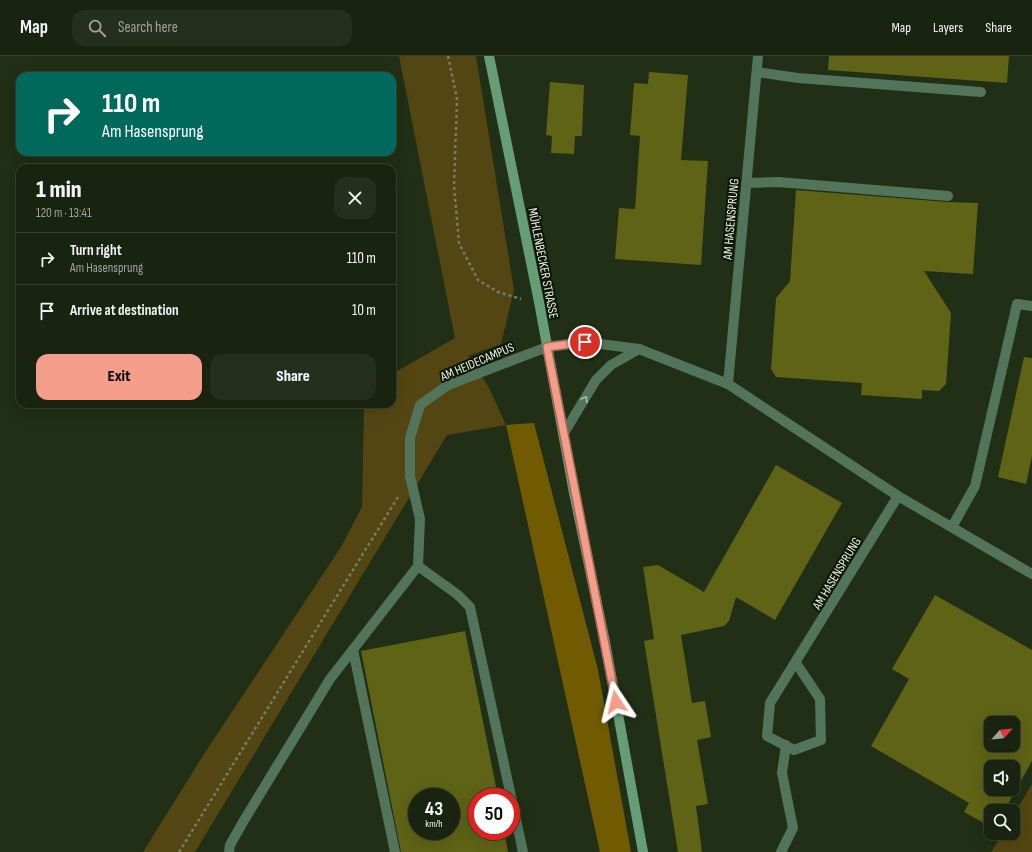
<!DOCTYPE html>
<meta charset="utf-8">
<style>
body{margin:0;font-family:"Sofia Sans Condensed",sans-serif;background:#252f1e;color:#f1f3f6;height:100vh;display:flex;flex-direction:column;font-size:15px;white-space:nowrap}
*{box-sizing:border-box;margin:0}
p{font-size:13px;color:#9fa49f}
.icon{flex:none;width:22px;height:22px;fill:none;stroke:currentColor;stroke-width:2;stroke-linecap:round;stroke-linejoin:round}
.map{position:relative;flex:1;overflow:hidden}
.sheet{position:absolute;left:16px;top:108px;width:380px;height:244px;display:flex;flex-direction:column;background:#182310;border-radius:12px;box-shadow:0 4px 16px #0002,0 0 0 1px #364030}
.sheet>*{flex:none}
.hud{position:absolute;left:16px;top:16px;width:380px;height:84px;border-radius:12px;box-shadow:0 4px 16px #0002,0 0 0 1px #364030;background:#00695c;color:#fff;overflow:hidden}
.needle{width:26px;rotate:63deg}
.buttons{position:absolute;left:984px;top:660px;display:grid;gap:8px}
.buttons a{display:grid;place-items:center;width:36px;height:36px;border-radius:8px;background:#182310;box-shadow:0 4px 16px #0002,0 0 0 1px #364030;font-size:20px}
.speed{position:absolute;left:408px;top:732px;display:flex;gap:8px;font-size:20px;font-weight:700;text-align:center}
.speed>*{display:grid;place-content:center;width:52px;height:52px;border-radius:50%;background:#182310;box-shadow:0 4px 16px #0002,0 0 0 1px #364030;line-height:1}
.speed small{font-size:10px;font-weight:400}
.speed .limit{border:6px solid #d22;background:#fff;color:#111}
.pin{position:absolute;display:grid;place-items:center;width:34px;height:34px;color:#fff;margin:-17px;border:2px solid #fff;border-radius:50%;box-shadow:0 1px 4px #0007}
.me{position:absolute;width:44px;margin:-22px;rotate:350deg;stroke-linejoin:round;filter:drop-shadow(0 0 3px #0008)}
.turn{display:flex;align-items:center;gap:14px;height:84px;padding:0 20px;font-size:18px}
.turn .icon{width:52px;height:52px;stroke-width:2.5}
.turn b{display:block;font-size:28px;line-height:34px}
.round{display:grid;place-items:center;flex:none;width:42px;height:42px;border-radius:12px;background:#252f1e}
.overview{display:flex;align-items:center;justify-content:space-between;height:68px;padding:0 20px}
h1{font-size:24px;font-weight:800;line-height:30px}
.action{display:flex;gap:8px;margin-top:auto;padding:8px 20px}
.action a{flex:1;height:46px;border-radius:12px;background:#f49d8b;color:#111;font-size:16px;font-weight:800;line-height:46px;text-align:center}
.action a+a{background:#252f1e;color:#f1f3f6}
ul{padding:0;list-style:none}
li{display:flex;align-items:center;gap:12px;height:52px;padding:0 20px;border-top:1px solid #364030}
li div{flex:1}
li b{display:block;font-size:15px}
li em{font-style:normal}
header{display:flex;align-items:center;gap:24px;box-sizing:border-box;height:56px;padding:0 20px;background:#182310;border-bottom:1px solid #364030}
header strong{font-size:19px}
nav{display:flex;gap:22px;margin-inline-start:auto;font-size:14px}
.search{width:280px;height:36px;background:#252f1e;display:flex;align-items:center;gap:10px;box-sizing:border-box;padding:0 14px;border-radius:12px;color:#9fa49f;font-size:15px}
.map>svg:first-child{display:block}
.green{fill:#544613}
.forest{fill:#705b03}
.building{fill:#5f6316;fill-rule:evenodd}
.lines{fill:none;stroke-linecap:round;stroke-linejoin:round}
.path{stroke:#717e68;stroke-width:2.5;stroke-dasharray:3 3;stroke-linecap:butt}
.lane{stroke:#52745b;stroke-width:10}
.street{stroke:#52745b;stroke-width:10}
.secondary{stroke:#669d76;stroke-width:10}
.oneway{stroke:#aec1ad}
.route-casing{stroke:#9f665a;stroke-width:10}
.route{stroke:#f49d8b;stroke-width:7}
.labels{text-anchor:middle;stroke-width:4;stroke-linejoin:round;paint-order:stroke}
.street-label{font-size:13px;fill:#ebf5e4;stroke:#0e1509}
</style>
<header>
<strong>Map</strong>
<div class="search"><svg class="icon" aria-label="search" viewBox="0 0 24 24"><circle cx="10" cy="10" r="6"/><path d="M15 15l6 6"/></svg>Search here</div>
<nav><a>Map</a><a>Layers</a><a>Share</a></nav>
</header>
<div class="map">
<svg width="1032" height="796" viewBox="0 0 1032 796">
<rect width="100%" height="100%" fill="#202f15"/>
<g class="green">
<path d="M 399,0 L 476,0 L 514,234 L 501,288 L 468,300 L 488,330 L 506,369 L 447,379 L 195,796 L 143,796 L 204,698 L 341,491 L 362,451 L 364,353 L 367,348 L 392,348 L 392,318 L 455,282 Z"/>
<path d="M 1032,728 L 1032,796 L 991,796 L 1003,777 L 1013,777 L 1013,760 Z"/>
</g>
<path class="forest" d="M 534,367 L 598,614 L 631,796 L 600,796 L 506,369 Z"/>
<g class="building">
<path d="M 829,0 L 1009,0 L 1007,27 L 828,14 Z"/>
<path d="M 649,16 L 688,19 L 681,104 L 708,105 L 701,209 L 615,203 L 619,152 L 635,153 L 640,80 L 630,79 L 634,27 L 648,28 Z"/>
<path d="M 550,26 L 584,29 L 582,80 L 575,80 L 574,98 L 551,97 L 552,80 L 546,79 Z"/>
<path d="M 796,134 L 947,146 L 978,147 L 973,218 L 924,215 L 951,257 L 946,328 L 939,335 L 922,334 L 922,343 L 861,339 L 862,327 L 776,321 L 771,313 L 776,242 L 790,225 Z"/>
<path d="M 1024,301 L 1032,302 L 1032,400 L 1026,428 L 998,421 Z"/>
<path d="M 776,409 L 842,447 L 775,564 L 736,541 L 729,565 L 724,570 L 681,579 L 692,647 L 705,645 L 711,681 L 697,684 L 708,748 L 696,750 L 702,796 L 678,796 L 644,585 L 654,583 L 643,511 L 658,509 L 704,536 Z"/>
<path d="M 935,539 L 1032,594 L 1032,705 L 1004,755 L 991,755 L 991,771 L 964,756 L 969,747 L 871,690 L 909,623 L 892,613 ZM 991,667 L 1013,667 L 1013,689 L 991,689 ZM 991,711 L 1013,711 L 1013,733 L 991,733 Z"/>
<path d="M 465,575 L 498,741 L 477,741 L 477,775 L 504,775 L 508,796 L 401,796 L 361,595 ZM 417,741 L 451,741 L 451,775 L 417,775 Z"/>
</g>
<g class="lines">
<g class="path">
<path d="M 448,0 L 457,43 L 454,130 L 459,187 L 478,224 L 498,236 L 521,243"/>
<path d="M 179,796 L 398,441"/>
</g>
<g class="lane">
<path d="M 757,16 L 798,22 L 981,36"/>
<path d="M 747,127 L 778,126 L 948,140"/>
<path d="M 952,471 L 975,430 L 1017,248 L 1032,250"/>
<path d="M 418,510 L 458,539 L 470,551 L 523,796"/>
<path d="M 353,594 L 395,796"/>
<path d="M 229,796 L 230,789 L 243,766 L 330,623 L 418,510 L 420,463 L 410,420"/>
<path d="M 781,796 L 793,772 L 782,717 L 786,689"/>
</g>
<g class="street">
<path d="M 728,328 L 758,0"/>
<path d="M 564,377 L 596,324 L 611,309 L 639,293"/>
<path d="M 410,420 L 410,382 L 420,349 L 448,329 L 547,291 L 585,286 L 639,293 L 728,328 L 898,440 L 1032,518"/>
<path d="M 796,607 L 820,643 L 821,684 L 794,694 L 767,680 L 770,647 L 898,440"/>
</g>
<path class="secondary" d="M 489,0 L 539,246 L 574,437 L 605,586 L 643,796"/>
</g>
<defs><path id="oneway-chevron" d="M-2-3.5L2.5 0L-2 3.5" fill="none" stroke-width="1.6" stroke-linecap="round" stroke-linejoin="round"/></defs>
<use class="oneway" href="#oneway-chevron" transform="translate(585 343) rotate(-59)"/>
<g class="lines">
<defs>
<path id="route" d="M 585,286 L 547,291 L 616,646"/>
</defs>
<use href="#route" class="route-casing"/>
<use href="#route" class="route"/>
</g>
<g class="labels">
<g class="street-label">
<text transform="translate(730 163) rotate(-85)" y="5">AM HASENSPRUNG</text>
<text transform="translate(544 207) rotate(79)" y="5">MÜHLENBECKER STRASSE</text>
<text transform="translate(477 305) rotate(-23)" y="5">AM HEIDECAMPUS</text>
<text transform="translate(836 517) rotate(-59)" y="5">AM HASENSPRUNG</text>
</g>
</g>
</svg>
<div class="buttons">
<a><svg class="needle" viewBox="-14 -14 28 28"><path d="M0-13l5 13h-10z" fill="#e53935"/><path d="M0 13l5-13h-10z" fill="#9fa49f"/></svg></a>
<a><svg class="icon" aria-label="sound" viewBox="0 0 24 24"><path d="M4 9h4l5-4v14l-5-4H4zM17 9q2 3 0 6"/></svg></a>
<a><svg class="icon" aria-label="search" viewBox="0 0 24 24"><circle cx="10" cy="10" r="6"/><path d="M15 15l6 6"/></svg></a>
</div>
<div class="speed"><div>43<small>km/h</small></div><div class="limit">50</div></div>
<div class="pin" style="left:585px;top:286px;background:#d93025"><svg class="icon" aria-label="arrive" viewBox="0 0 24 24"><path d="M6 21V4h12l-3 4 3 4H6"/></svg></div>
<svg class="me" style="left:616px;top:646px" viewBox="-20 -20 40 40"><path d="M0-17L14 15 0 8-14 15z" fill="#f49d8b" stroke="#fff" stroke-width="4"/></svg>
<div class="hud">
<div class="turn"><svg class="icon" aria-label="right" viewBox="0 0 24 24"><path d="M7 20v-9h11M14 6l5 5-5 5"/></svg><div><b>110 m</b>Am Hasensprung</div></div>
</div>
<section class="sheet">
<div class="overview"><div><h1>1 min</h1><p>120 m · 13:41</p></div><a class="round"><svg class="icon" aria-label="close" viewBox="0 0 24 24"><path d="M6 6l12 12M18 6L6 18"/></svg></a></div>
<ul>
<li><svg class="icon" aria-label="right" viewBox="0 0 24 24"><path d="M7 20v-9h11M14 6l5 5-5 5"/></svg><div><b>Turn right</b><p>Am Hasensprung</p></div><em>110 m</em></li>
<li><svg class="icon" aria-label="arrive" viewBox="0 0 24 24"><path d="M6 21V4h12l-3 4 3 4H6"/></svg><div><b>Arrive at destination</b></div><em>10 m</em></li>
</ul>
<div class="action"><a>Exit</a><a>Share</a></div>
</section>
</div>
